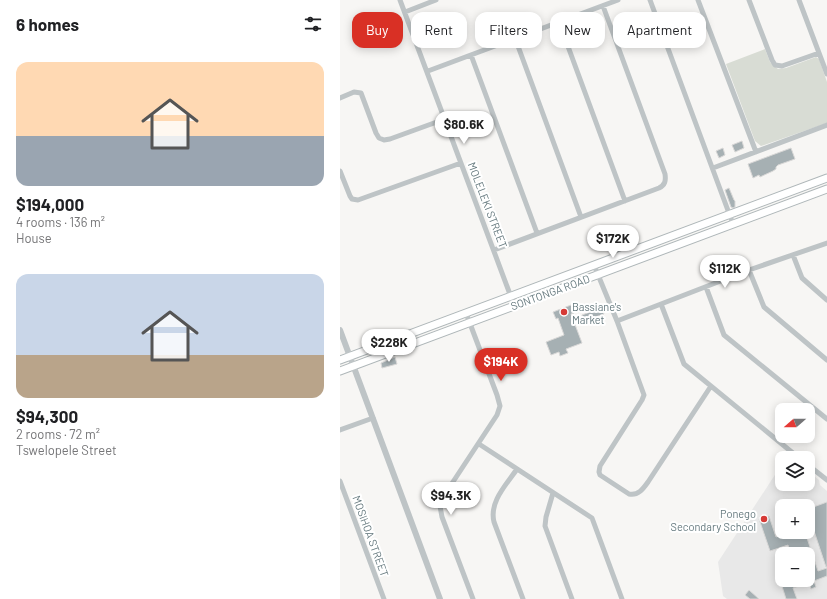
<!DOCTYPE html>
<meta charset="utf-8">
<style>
:root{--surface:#fff;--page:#f6f6f6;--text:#202124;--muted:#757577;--accent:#d93025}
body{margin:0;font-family:Barlow,sans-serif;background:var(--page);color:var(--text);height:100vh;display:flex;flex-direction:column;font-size:15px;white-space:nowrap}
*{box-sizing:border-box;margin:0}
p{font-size:13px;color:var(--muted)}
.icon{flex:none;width:22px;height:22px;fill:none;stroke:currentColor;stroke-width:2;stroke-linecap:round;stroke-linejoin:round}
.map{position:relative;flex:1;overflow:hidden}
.panel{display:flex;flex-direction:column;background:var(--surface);width:340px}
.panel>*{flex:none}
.top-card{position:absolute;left:12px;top:12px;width:380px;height:36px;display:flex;gap:8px}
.needle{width:26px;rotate:250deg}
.fabs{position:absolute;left:435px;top:403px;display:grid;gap:8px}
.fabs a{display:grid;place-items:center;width:40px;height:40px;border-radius:8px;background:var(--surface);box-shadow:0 2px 10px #0003;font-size:20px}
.price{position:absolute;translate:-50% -34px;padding:0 9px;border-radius:14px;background:#fff;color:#222;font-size:13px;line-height:26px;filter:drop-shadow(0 1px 2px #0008)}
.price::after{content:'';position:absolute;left:50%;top:24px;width:12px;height:9px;margin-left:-6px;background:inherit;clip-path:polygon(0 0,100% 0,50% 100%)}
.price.selected{background:var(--accent);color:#fff}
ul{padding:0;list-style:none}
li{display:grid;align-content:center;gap:8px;height:212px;padding:0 16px}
li span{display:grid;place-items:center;height:124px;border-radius:12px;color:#555}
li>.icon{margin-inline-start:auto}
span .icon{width:72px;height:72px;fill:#fffc;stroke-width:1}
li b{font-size:17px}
h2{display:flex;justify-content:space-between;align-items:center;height:48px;padding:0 16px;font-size:17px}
.tag{padding:0 14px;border-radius:12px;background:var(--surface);box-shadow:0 2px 10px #0003;font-size:14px;line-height:36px}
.tag.selected{background:var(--accent);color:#fff}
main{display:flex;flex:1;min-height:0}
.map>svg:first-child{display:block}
.built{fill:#e8e8e8;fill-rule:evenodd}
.park{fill:#d8dcd4}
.building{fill:#a6b0b3;stroke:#d9d8d7}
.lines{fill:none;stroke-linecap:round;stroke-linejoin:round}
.secondary-casing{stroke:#afb7b9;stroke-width:9}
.minor{stroke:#bec4c6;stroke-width:5}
.tertiary{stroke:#bec4c6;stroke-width:6}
.secondary{stroke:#fff;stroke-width:7}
.poi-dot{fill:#d63a36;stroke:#fff;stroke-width:1.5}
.labels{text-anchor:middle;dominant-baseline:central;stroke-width:4;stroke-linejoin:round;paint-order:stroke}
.street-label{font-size:11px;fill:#64787d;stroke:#fff}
.poi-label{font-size:11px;fill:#64787d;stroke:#fff;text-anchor:start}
</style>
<main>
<section class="panel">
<h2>6 homes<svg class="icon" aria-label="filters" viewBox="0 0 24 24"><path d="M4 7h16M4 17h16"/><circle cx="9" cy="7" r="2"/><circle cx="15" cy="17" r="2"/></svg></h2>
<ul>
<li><span style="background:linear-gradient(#ffd9b3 60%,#9aa5b1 0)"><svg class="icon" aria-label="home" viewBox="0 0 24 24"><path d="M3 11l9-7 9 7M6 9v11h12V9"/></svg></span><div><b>$194,000</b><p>4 rooms · 136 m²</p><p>House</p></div></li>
<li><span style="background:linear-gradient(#c9d6e8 65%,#b9a48a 0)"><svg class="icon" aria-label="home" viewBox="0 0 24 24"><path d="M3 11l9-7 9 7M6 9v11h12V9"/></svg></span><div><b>$94,300</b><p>2 rooms · 72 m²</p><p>Tswelopele Street</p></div></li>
</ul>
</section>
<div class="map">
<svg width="487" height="599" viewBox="0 0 487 599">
<rect width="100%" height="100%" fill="#f7f6f4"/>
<path class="built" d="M 442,464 L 442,484 L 468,484 L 468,471 L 479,480 L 480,485 L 487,491 L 487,599 L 387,599 L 383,596 L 378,562 ZM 442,506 L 468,506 L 468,532 L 442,532 ZM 442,554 L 468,554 L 468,580 L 442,580 Z"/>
<path class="park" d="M 425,49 L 430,62 L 438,69 L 446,68 L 476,57 L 479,59 L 487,82 L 487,123 L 421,146 L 415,141 L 386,64 Z"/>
<path class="building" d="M 402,141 L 404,148 L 395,152 L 392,145 Z
M 383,148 L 385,155 L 379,158 L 376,151 Z
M 451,148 L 455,159 L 438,165 L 436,167 L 436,169 L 433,171 L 420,177 L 419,175 L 413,178 L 408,164 Z
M 389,188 L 394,200 L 395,201 L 395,207 L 393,208 L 391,207 L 385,190 Z
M 231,305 L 234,313 L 231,314 L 242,343 L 226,349 L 228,353 L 220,356 L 219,352 L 211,355 L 206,342 L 224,335 L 218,318 L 216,319 L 213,312 Z
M 261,308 L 264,314 L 244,321 L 242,315 Z
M 55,357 L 57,364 L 42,368 L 41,363 Z
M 487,502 L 487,567 L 486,567 L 468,513 L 468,509 Z
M 429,516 L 436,537 L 444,534 L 443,532 L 465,532 L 478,571 L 487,568 L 487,576 L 474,581 L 476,587 L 471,589 L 469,583 L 453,588 L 457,599 L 446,599 L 440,580 L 468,580 L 468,554 L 451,554 L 448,545 L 430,551 L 419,519 Z
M 409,590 L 419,599 L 410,599 L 405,595 Z"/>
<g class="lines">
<g class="secondary-casing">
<path id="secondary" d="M 0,360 L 487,178
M 0,371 L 487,189"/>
</g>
<path class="minor" d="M 60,0 L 174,305
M 310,0 L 393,224
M 358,0 L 416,152
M 409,0 L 432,60 L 435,65 L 442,66 L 479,53
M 459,0 L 487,74
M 65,12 L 96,0
M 219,22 L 285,201
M 175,38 L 241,217
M 131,55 L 197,233
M 88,71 L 278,0
M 0,98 L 14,92 L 21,93 L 36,133 L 39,138 L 44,140 L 50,139 L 105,119
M 373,168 L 487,125
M 0,171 L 10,196 L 12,199 L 18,200 L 121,163
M 154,250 L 319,188 C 325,185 326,181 325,174 L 263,6
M 453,255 L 462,278 L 487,300
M 254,265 L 277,321 L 304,395 L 302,400 L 260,466 L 259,472 L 260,475 L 289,494 C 298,496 303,489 308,482 L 371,386
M 409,270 L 424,307 L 487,360
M 366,287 L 384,335 L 487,419
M 321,304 L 344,364 L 459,458
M 126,313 L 157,395 L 160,406 L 157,415 L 105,494 L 100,506 L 102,517 L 133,599
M 277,321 L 409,270 L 487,243
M 0,430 L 33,418
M 139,444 L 252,518 L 282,599
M 468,465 L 487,480
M 177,469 C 166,485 149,502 154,522 L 183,599
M 0,481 L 44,599
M 213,493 L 206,517 L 205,526 L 232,599"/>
<path class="tertiary" d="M 0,330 L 100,599"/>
<use href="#secondary" class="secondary"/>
</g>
<g class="poi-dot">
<circle cx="224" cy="312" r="4"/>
<circle cx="424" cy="519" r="4"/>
</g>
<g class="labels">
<g class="street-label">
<text transform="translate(148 205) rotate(69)">MOLELEKI STREET</text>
<text transform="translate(210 292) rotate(-20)">SONTONGA ROAD</text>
<text transform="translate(31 536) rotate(70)">MOSIHOA STREET</text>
</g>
<g class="poi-label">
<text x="232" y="306">Bassiane's<tspan x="232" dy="13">Market</tspan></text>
<text x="416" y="513" text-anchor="end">Ponego<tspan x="416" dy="13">Secondary School</tspan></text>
</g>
</g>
</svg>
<div class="fabs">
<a><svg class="needle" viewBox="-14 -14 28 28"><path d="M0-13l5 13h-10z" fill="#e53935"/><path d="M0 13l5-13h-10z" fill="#757577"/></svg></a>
<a><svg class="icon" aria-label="layers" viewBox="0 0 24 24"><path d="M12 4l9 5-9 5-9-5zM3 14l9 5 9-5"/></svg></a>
<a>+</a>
<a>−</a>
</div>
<b class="price" style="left:124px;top:145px">$80.6K</b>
<b class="price" style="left:273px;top:259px">$172K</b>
<b class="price" style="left:385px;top:289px">$112K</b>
<b class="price" style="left:49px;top:363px">$228K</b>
<b class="price selected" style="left:161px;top:382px">$194K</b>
<b class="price" style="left:111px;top:516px">$94.3K</b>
<div class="top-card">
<a class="tag selected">Buy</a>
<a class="tag">Rent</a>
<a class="tag">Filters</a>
<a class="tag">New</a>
<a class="tag">Apartment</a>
</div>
</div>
</main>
